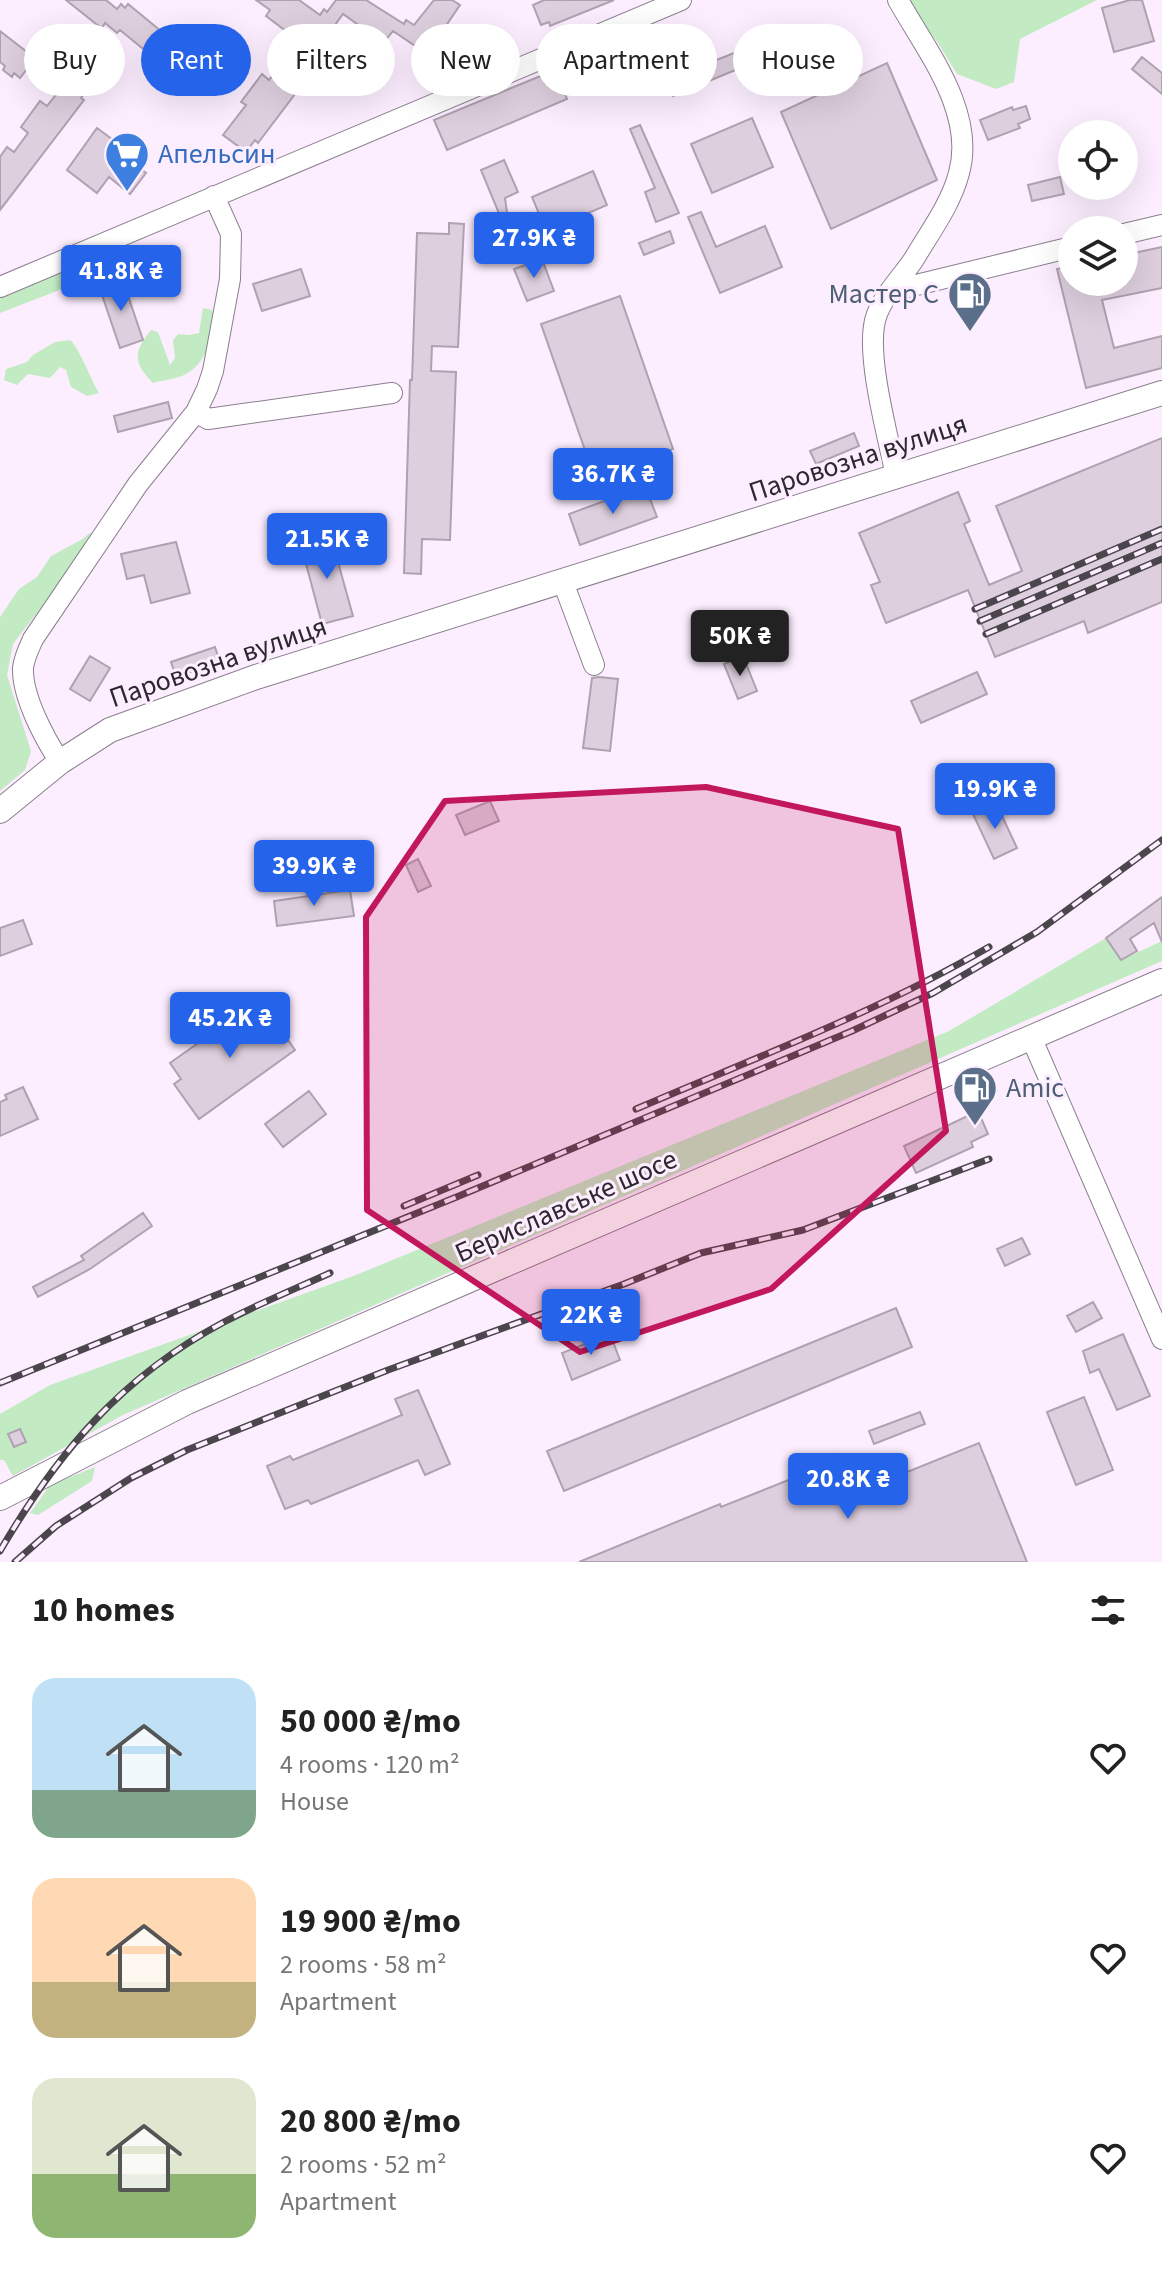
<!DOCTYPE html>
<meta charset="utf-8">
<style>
:root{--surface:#fff;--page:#f2f2f2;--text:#222;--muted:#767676;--accent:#2563eb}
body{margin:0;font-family:"Source Sans 3",sans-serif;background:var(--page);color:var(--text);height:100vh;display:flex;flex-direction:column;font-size:30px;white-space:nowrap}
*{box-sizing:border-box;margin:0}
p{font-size:26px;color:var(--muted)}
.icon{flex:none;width:44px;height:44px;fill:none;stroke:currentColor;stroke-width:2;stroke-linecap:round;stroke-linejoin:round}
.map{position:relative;height:1562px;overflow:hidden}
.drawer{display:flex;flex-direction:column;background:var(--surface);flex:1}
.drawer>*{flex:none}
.guide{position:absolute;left:24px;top:24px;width:1114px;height:72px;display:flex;gap:16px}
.buttons{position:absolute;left:1058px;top:120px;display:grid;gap:16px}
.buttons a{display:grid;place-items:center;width:80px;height:80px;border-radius:50%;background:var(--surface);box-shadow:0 8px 32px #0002;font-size:40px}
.price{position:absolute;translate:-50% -68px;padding:0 18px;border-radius:8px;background:var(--accent);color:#fff;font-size:26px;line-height:52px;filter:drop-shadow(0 2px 4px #0008)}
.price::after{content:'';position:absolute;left:50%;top:48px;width:24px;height:18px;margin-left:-12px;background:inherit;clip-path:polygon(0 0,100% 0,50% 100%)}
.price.on{background:#222;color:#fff}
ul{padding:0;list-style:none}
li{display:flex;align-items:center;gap:24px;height:200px;padding:0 32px}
li span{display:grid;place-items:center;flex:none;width:224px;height:160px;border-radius:24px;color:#555}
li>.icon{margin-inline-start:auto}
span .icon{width:96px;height:96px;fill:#fffc;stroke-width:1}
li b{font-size:34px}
h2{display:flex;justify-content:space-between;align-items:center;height:96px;padding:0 32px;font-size:34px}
.chip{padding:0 28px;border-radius:36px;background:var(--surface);box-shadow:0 8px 32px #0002;font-size:28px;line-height:72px}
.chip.on{background:var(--accent);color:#fff}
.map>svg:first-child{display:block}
.green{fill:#c2ebc3}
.building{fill:#decfdf;stroke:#afa1b0;stroke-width:2}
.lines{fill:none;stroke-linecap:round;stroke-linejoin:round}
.minor-casing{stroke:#8b7f8e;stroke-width:22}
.major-casing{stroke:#8b7f8e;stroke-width:26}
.minor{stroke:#fff;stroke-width:20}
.major{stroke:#fff;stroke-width:24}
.rail-casing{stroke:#4b454c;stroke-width:7}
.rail{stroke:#fceeff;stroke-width:4;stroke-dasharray:12;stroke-linecap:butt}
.marked{fill:#c2185b;fill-opacity:0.2;stroke:#c2185b;stroke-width:6;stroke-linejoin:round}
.labels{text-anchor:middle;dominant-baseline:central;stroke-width:6;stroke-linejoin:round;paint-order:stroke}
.shop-label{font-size:28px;fill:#366cbe;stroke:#fceeff;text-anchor:start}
.service-label{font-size:28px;fill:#4e5e75;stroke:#fceeff;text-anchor:end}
.street-label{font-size:28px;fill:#2d282e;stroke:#fceeff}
</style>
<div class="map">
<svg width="1162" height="1562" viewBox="0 0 1162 1562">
<rect width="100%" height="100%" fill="#fceeff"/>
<path class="green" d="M 905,0 L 1097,0 L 1020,39 L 1014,82 L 996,89 L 957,74 L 938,43 Z
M 78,265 L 85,272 L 75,284 L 0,313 L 0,297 Z
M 203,308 L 212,310 C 216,332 207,363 186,374 C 177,379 163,380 153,383 C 133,363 133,352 151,330 L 158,332 L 170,365 L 175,358 L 173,340 L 178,334 L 189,335 L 199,333 Z
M 70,340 C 79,347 91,380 99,393 L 87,396 L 71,387 L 66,370 L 60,367 L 50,378 L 28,374 L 17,385 L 4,380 L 6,369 L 27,362 L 33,355 L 55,342 Z
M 90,533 L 94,533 L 92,541 L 13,644 L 7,675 L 31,751 L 25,770 L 0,791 L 0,617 L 19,589 L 37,577 L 51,556 L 81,540 Z
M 1106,938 L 1121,960 L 1162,941 L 1162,961 L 123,1415 L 13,1476 L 4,1460 L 0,1460 L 0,1414 L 50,1385 L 356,1275 L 949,1031 Z
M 95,1467 L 92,1481 L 38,1515 L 30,1513 L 50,1485 Z"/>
<path class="building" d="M 66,0 L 106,0 L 117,9 L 121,4 L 125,8 L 128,4 L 167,36 L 172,31 L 176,35 L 179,32 L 219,67 L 205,84 L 171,58 L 168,61 L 156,52 L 153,55 L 148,53 L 120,30 L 117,33 L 105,23 L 102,28 L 96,24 Z
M 256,0 L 299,0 L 320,15 L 324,9 L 327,12 L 336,0 L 366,0 L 404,24 L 406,20 L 414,25 L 434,0 L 452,0 L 460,5 L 437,39 L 443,43 L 433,58 L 393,31 L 385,41 L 379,37 L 378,39 L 343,14 L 312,57 L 315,59 L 310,66 L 314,69 L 258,143 L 255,140 L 246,152 L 223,135 L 246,105 L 241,102 L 262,74 L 269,80 L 284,60 L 281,57 L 295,38 L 266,16 L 270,10 Z
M 544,0 L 614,0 L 550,26 L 549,22 L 541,25 L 533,5 Z
M 1130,0 L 1142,0 L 1154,41 L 1114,52 L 1102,8 Z
M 0,31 L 27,52 L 25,55 L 33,61 L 20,78 L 14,73 L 12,77 L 3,70 L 5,66 L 0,62 Z
M 744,49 L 750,64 L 673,96 L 666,80 Z
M 1142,57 L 1162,73 L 1162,94 L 1132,69 Z
M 887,63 L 937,180 L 831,229 L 781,112 Z
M 555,70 L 567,99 L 447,150 L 434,120 Z
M 66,72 L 88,88 L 81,98 L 84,100 L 0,210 L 0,157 L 7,147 L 14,152 L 28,133 L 21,127 L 40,101 L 47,106 L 62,87 L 57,84 Z
M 1026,106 L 1030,119 L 1018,124 L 1020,128 L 988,140 L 980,120 L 1012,107 L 1013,110 Z
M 752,118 L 773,167 L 712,193 L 691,144 Z
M 640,125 L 679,213 L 656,222 L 645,192 L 655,188 L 630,129 Z
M 97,128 L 124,148 L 120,154 L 146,173 L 130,194 L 109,177 L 97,193 L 67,170 Z
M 504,160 L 518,192 L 505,198 L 509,227 L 505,228 L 481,170 Z
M 593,171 L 607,205 L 572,220 L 576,230 L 550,240 L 532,197 Z
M 1060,177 L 1064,194 L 1032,201 L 1028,185 Z
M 701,212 L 716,247 L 765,226 L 782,267 L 720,293 L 688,217 Z
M 449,223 L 464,224 L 458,347 L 432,346 L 431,371 L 456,372 L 450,540 L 422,539 L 421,574 L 404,573 L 410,380 L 412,380 L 417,233 L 449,234 Z
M 670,231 L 674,243 L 644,255 L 639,243 Z
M 1162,247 L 1162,288 L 1102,300 L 1114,348 L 1162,336 L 1162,368 L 1086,388 L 1057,269 L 1072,266 L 1072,282 L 1124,282 L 1124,255 Z
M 542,259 L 554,291 L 527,301 L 514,269 Z
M 301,269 L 310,296 L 262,311 L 253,284 Z
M 122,278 L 143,340 L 120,348 L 99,286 Z
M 620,296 L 673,449 L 594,476 L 541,324 Z
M 168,402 L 172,418 L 118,432 L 114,416 Z
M 854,433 L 859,446 L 816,464 L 810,451 Z
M 1162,438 L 1162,602 L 1088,633 L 1084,621 L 995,657 L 968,590 L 886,623 L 871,585 L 880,582 L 859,533 L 958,492 L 970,521 L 964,524 L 989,585 L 1022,571 L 996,506 Z
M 645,486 L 657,517 L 580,545 L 569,514 Z
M 331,537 L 353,616 L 322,624 L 301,545 Z
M 176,542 L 190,593 L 151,603 L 144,575 L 127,579 L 121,554 Z
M 215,647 L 220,662 L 176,677 L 171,662 Z
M 90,656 L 110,668 L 90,701 L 70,689 Z
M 743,656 L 757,691 L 738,699 L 724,664 Z
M 977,672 L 987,694 L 921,723 L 911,701 Z
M 599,677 L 618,679 L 610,751 L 583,748 L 592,678 Z
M 490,801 L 499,821 L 465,835 L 456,815 Z
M 996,803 L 1017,848 L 994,859 L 973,814 Z
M 418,859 L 431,886 L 418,892 L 406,865 Z
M 350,890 L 354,916 L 277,926 L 274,901 Z
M 1162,897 L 1162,942 L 1154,923 L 1130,939 L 1137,951 L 1121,960 L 1106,938 Z
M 23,920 L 32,944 L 0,956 L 0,928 Z
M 255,1003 L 267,1019 L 271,1016 L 295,1050 L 199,1119 L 174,1084 L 181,1079 L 170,1063 Z
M 23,1087 L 38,1119 L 0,1136 L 0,1102 L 7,1099 L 5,1095 Z
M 309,1091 L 326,1114 L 283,1147 L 265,1124 Z
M 978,1111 L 988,1134 L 971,1142 L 973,1147 L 916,1173 L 904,1146 Z
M 143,1213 L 152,1226 L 90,1269 L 38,1297 L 33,1287 L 84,1260 L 81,1256 Z
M 1022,1238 L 1030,1254 L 1005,1266 L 997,1249 Z
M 1093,1302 L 1102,1318 L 1076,1332 L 1067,1316 Z
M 896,1308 L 912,1347 L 564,1491 L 547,1451 Z
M 610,1334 L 620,1360 L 572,1380 L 562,1353 Z
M 1123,1334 L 1150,1396 L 1117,1410 L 1099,1369 L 1090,1373 L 1083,1351 Z
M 418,1390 L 450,1464 L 425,1475 L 418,1460 L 311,1504 L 308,1500 L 285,1509 L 267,1466 L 290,1456 L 293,1460 L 402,1415 L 395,1399 Z
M 1084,1397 L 1113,1470 L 1076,1485 L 1047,1412 Z
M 920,1412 L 925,1424 L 874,1444 L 869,1431 Z
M 20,1429 L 26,1442 L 14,1447 L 8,1434 Z
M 979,1443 L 1027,1562 L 579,1562 L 720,1504 L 721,1507 L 826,1465 L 824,1460 L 839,1454 L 855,1493 Z"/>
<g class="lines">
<g class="minor-casing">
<path id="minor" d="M 1124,234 L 1162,225
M 900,281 L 908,287 L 1072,247
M 0,287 L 681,0
M 196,412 L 208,419 L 392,393
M 896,476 C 888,436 868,364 874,326 C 877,301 901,279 914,259 C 930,232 951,204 959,173 C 976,112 926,50 898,0
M 563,582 L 594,665
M 60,762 C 45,739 22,697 23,668 C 24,658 29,648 33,639 L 138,484 L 196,412 L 207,389 L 213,371 L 230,279 L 231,234 L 214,196
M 1031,1037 L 1162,1339"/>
</g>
<g class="major-casing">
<path id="major" d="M 0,811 L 60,762 L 110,730 L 256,677 L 1162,393
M 0,1498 L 187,1402 L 1162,981"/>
</g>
<use href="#minor" class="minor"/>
<use href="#major" class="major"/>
<g class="rail-casing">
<path id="rail" d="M 975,609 L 1162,529
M 980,621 L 1162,543
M 986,634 L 1162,559
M 636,1109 C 755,1058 877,1012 989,947
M 404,1206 L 478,1175
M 0,1383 L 459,1196 L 852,1031 L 933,993 L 1037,932 L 1162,840
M 0,1551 C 58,1452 121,1377 224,1322 C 258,1304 295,1289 330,1273
M 15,1562 L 56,1526 L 131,1478 L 187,1450 L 388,1370 L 624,1284 L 701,1253 L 803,1230 L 989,1159"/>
</g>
<use href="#rail" class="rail"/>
</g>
<path class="marked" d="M 706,787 L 898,829 L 946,1131 L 771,1289 L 580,1352 L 367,1210 L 366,917 L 445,801 Z"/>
<defs>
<g id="supermarket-pin" transform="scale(2.3)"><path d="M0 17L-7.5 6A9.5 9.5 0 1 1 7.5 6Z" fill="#3f7fe0" stroke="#fceeff"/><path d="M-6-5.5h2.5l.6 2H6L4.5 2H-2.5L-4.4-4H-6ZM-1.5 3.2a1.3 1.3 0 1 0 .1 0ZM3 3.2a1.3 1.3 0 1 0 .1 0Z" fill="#fff"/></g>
<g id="fuel-pin" transform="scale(2.3)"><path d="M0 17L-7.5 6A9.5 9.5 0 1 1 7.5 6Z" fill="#5c6f8a" stroke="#fceeff"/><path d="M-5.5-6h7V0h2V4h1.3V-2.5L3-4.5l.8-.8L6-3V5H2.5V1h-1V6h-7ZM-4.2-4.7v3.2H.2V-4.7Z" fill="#fff"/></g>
</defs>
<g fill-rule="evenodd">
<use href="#supermarket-pin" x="127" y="154"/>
<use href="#fuel-pin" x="970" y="294"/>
<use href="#fuel-pin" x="975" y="1088"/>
</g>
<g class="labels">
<g class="shop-label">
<text x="158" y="154">Апельсин</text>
</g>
<g class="service-label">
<text x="939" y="294">Мастер С</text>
<text x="1006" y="1088" text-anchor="start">Amic</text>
</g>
<g class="street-label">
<text transform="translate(858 458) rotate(-18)">Паровозна вулиця</text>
<text transform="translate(218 662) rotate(-19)">Паровозна вулиця</text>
<text transform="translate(566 1206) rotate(-24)">Бериславське шосе</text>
</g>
</g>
</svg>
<div class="buttons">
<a><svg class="icon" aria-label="locate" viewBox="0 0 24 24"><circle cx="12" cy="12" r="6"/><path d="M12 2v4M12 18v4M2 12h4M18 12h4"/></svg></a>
<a><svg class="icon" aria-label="layers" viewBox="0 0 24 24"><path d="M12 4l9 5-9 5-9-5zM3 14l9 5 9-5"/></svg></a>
</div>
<b class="price" style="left:534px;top:280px">27.9K ₴</b>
<b class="price" style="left:121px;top:313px">41.8K ₴</b>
<b class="price" style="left:613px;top:516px">36.7K ₴</b>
<b class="price" style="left:327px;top:581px">21.5K ₴</b>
<b class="price on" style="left:740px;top:678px">50K ₴</b>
<b class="price" style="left:995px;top:831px">19.9K ₴</b>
<b class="price" style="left:314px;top:908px">39.9K ₴</b>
<b class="price" style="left:230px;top:1060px">45.2K ₴</b>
<b class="price" style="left:591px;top:1357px">22K ₴</b>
<b class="price" style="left:848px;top:1521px">20.8K ₴</b>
<div class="guide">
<a class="chip">Buy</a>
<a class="chip on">Rent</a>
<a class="chip">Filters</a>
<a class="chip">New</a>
<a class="chip">Apartment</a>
<a class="chip">House</a>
</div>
</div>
<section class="drawer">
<h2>10 homes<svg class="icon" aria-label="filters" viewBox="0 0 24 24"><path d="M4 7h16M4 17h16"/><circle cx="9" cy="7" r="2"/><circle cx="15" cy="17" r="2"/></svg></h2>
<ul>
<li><span style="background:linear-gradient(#bfe0f5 70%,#7fa58c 0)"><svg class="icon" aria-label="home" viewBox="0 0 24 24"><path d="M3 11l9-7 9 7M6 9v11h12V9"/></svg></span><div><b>50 000 ₴/mo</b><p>4 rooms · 120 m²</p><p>House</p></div><svg class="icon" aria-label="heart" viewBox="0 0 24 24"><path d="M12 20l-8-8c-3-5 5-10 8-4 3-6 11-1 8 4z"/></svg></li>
<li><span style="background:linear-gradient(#ffd9b3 65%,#c2b280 0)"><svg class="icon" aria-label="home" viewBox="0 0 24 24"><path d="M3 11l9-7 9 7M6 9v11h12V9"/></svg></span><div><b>19 900 ₴/mo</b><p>2 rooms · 58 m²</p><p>Apartment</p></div><svg class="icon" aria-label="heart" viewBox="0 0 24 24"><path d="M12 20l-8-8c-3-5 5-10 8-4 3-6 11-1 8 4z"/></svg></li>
<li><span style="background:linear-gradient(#dfe7d0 60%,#8fb573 0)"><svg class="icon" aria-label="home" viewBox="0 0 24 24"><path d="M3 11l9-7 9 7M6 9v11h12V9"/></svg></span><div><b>20 800 ₴/mo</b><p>2 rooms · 52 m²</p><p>Apartment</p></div><svg class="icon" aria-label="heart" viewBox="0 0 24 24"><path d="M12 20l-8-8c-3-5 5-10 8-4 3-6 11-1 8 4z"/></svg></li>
</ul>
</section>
